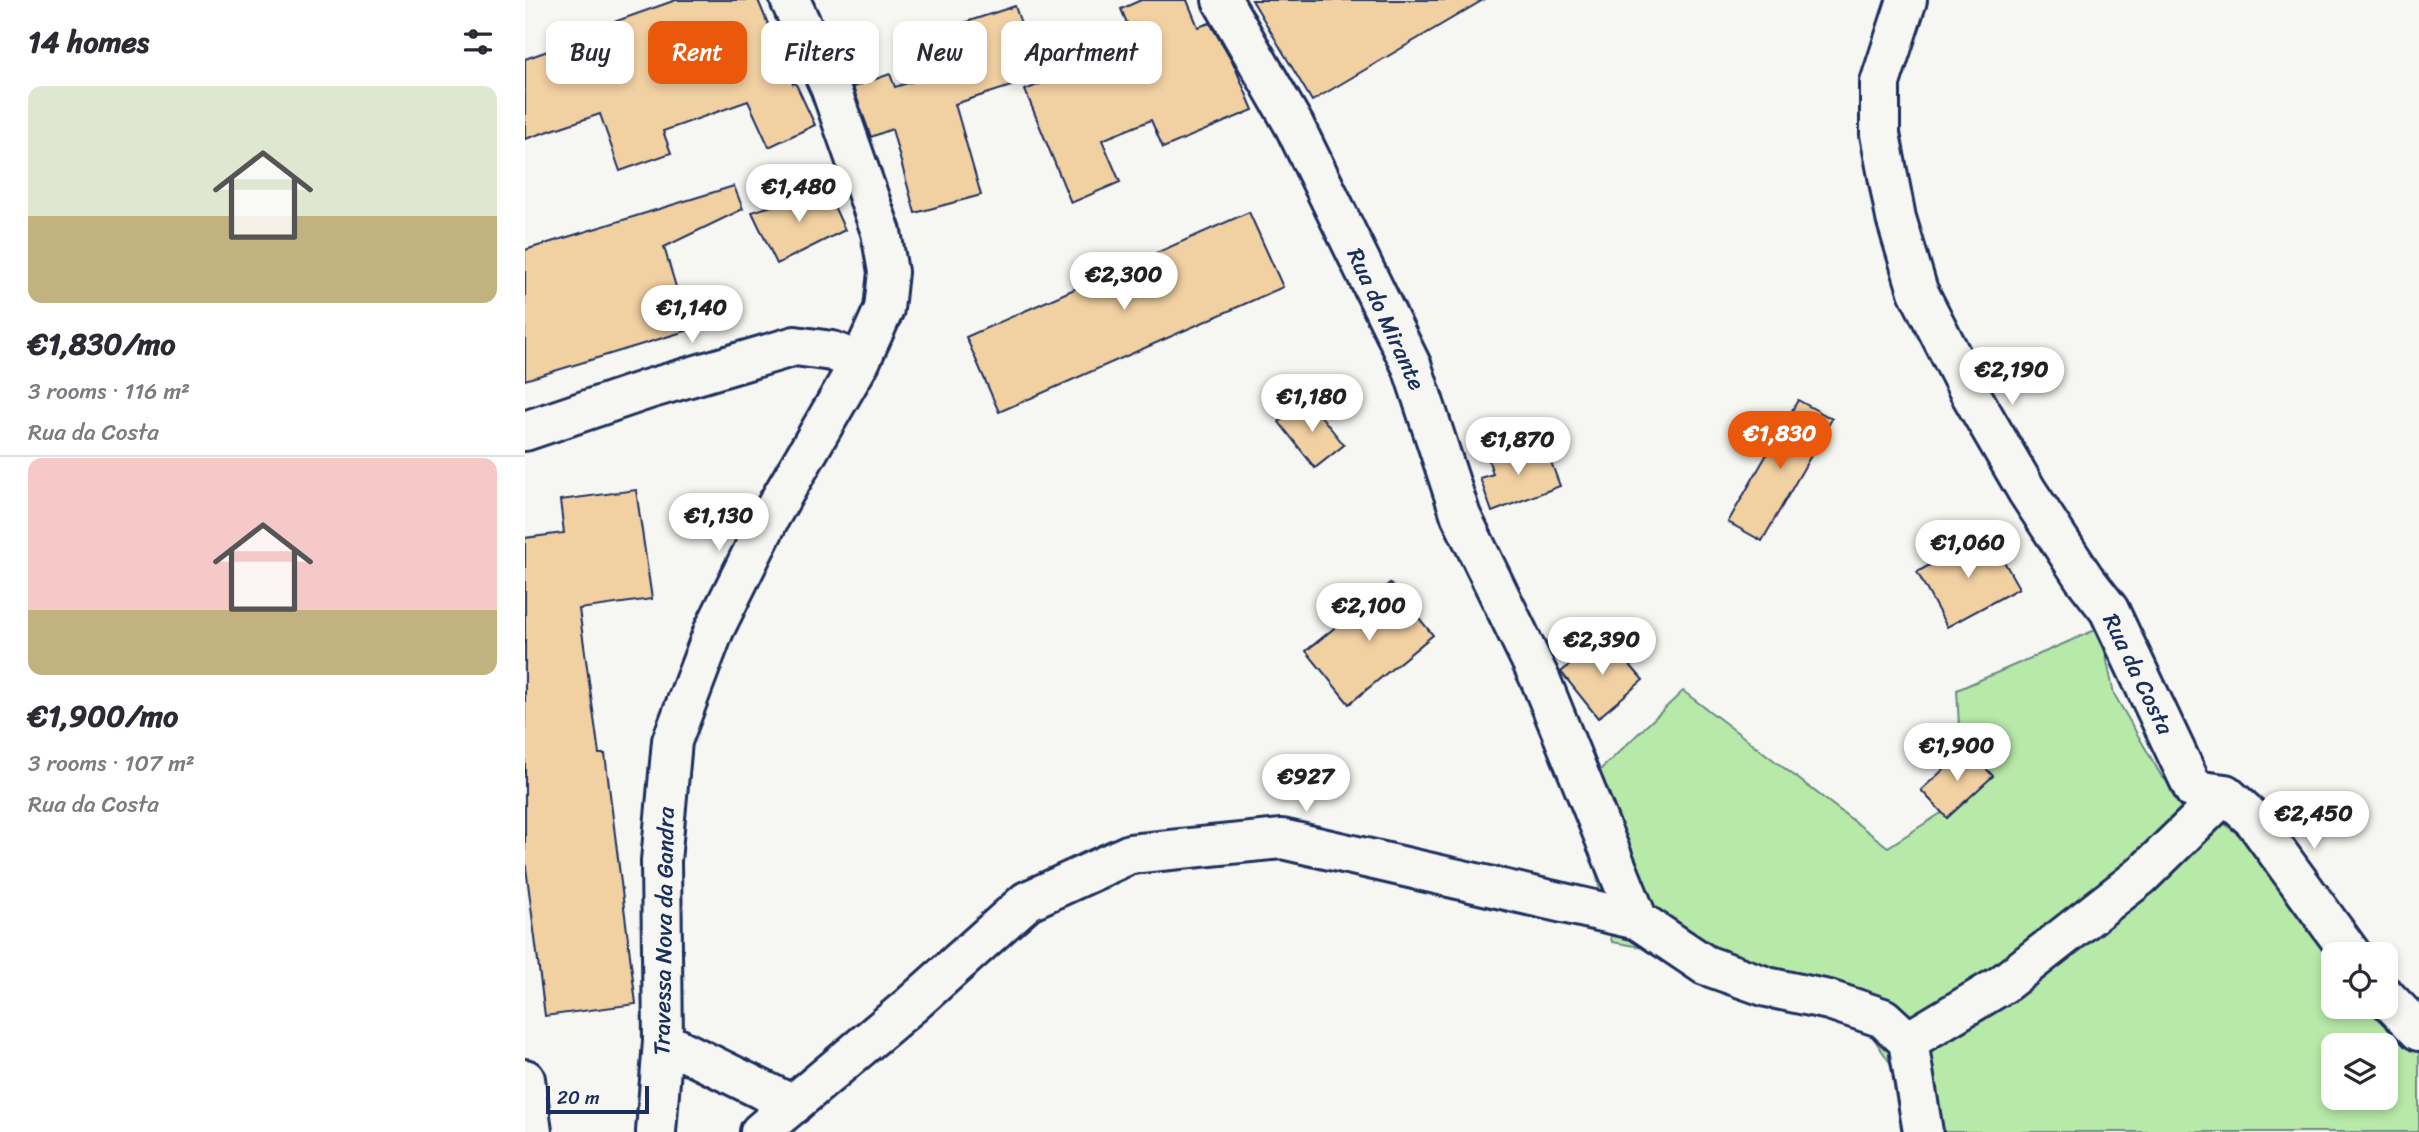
<!DOCTYPE html>
<meta charset="utf-8">
<style>
:root{--surface:#fff;--page:#f2f2f3;--text:#2b2b33;--muted:#7c7c81;--line:#e1e1e2;--accent:#ea580c}
body{margin:0;font-family:Sriracha,sans-serif;background:var(--page);color:var(--text);height:100vh;display:flex;flex-direction:column;font-size:26px;white-space:nowrap}
*{box-sizing:border-box;margin:0}
p{font-size:23px;color:var(--muted)}
.icon{flex:none;width:38px;height:38px;fill:none;stroke:currentColor;stroke-width:2;stroke-linecap:round;stroke-linejoin:round}
.map{position:relative;flex:1;overflow:hidden}
.sheet{display:flex;flex-direction:column;background:var(--surface);width:525px}
.sheet>*{flex:none}
.banner{position:absolute;left:21px;top:21px;width:665px;height:63px;display:flex;gap:14px}
.fabs{position:absolute;left:1796px;top:942px;display:grid;gap:14px}
.fabs a{display:grid;place-items:center;width:77px;height:77px;border-radius:14px;background:var(--surface);box-shadow:0 4px 10px #0003;font-size:35px}
.scale{position:absolute;left:21px;bottom:18px;width:103px;box-sizing:border-box;padding-left:7px;border:4px solid #1b2f5e;border-top:0;font-size:19px;line-height:24px;white-space:nowrap;color:#1b2f5e;-webkit-text-stroke:5px #f6f6f2;paint-order:stroke}
.price{position:absolute;translate:-50% -60px;padding:0 16px;border-radius:24px;background:#fff;color:#222;font-size:23px;line-height:46px;filter:drop-shadow(0 2px 4px #0008)}
.price::after{content:'';position:absolute;left:50%;top:42px;width:21px;height:16px;margin-left:-10px;background:inherit;clip-path:polygon(0 0,100% 0,50% 100%)}
.price.active{background:var(--accent);color:#fff}
ul{padding:0;list-style:none}
li{display:grid;align-content:center;gap:14px;height:371px;padding:0 28px}
li+li{border-top:2px solid var(--line)}
li span{display:grid;place-items:center;height:217px;border-radius:14px;color:#555}
li>.icon{margin-inline-start:auto}
span .icon{width:126px;height:126px;fill:#fffc;stroke-width:1}
li b{font-size:30px}
h2{display:flex;justify-content:space-between;align-items:center;height:84px;padding:0 28px;font-size:30px}
.tag{padding:0 24px;border-radius:14px;background:var(--surface);box-shadow:0 4px 10px #0003;font-size:24px;line-height:63px}
.tag.active{background:var(--accent);color:#fff}
main{display:flex;flex:1;min-height:0}
.map>svg:first-child{display:block}
.green{fill:#b7e9a9;stroke:#698c84;stroke-width:2;fill-rule:evenodd}
.building{fill:#f1d0a2;stroke:#1b2f5e;stroke-width:2}
.lines{fill:none;stroke-linecap:round;stroke-linejoin:round}
.minor-casing{stroke:#1b2f5e;stroke-width:44}
.minor{stroke:#f6f6f2;stroke-width:38}
.labels{text-anchor:middle;dominant-baseline:central;stroke-width:7;stroke-linejoin:round;paint-order:stroke}
.street-label{font-size:23px;fill:#1b2f5e;stroke:#f6f6f2}
</style>
<main>
<section class="sheet">
<h2>14 homes<svg class="icon" aria-label="filters" viewBox="0 0 24 24"><path d="M4 7h16M4 17h16"/><circle cx="9" cy="7" r="2"/><circle cx="15" cy="17" r="2"/></svg></h2>
<ul>
<li><span style="background:linear-gradient(#dfe7d0 60%,#c2b280 0)"><svg class="icon" aria-label="home" viewBox="0 0 24 24"><path d="M3 11l9-7 9 7M6 9v11h12V9"/></svg></span><div><b>€1,830/mo</b><p>3 rooms · 116 m²</p><p>Rua da Costa</p></div></li>
<li><span style="background:linear-gradient(#f6c9c9 70%,#c2b280 0)"><svg class="icon" aria-label="home" viewBox="0 0 24 24"><path d="M3 11l9-7 9 7M6 9v11h12V9"/></svg></span><div><b>€1,900/mo</b><p>3 rooms · 107 m²</p><p>Rua da Costa</p></div></li>
</ul>
</section>
<div class="map">
<svg width="1894" height="1132" viewBox="0 0 1894 1132">
<rect width="100%" height="100%" fill="#f6f6f2"/>
<filter id="ink" filterUnits="userSpaceOnUse"><feTurbulence type="fractalNoise" baseFrequency=".0143" numOctaves="2"/><feDisplacementMap in="SourceGraphic" scale="14" xChannelSelector="R" yChannelSelector="G"/><feConvolveMatrix kernelMatrix="1 2 1 2 8 2 1 2 1" color-interpolation-filters="sRGB"/></filter>
<g filter="url(#ink)">
<path class="green" d="M 1575,628 L 1589,694 L 1637,777 L 1718,838 L 1832,954 L 1808,954 L 1808,1006 L 1860,1006 L 1894,1021 L 1894,1132 L 1397,1132 L 1382,1088 L 1337,1021 L 1171,957 L 1087,942 L 1052,792 L 1158,691 L 1363,847 L 1438,799 L 1432,690 ZM 1808,1045 L 1860,1045 L 1860,1097 L 1808,1097 Z"/>
<path class="building" d="M 151,0 L 233,0 L 268,84 L 270,82 L 290,125 L 244,147 L 223,101 L 138,131 L 146,153 L 95,171 L 75,114 L 0,139 L 0,59 L 54,40 L 52,35 Z
M 616,0 L 662,0 L 673,27 L 685,23 L 710,67 L 728,110 L 638,148 L 626,120 L 577,140 L 595,182 L 546,203 L 500,90 L 611,44 L 596,9 Z
M 727,0 L 958,0 L 787,101 Z
M 490,6 L 514,77 L 430,104 L 456,195 L 390,213 L 367,129 L 346,137 L 328,87 L 365,74 L 370,87 L 433,67 L 420,29 Z
M 209,186 L 218,209 L 139,247 L 164,330 L 0,380 L 0,250 Z
M 301,189 L 320,230 L 252,264 L 227,212 Z
M 724,212 L 758,287 L 474,412 L 441,337 Z
M 783,400 L 819,445 L 790,468 L 754,422 Z
M 1273,400 L 1307,419 L 1237,541 L 1203,522 Z
M 1020,446 L 1035,486 L 967,512 L 955,478 L 968,474 L 963,458 L 988,448 L 991,456 Z
M 111,490 L 127,599 L 54,609 L 74,754 L 80,754 L 111,1004 L 20,1016 L 0,860 L 0,538 L 39,533 L 35,500 Z
M 1463,533 L 1494,588 L 1422,627 L 1392,572 Z
M 865,583 L 908,635 L 824,704 L 781,651 Z
M 1080,636 L 1118,680 L 1073,718 L 1036,672 Z
M 1442,748 L 1468,776 L 1422,818 L 1396,790 Z"/>
<g class="lines">
<g class="minor-casing">
<path id="minor" d="M 697,0 L 769,125 L 887,367 L 936,516 L 1016,681 L 1113,920
M 1382,0 L 1355,83 L 1355,134 L 1371,218 L 1393,291 L 1445,393 L 1502,491 L 1559,578 L 1584,610 L 1669,790 L 1700,794 L 1729,820 L 1826,954
M 0,431 L 124,389 L 270,346 L 307,351 L 335,362
M 1860,996 L 1894,1031
M 138,1041 L 268,1105
M 1383,1041 L 1478,984 L 1616,876 L 1700,794
M 0,1079 L 7,1132
M 131,1132 L 138,1041 L 136,861 L 147,741 L 189,630 L 245,517 L 335,362 L 359,309 L 363,272 L 356,232 L 305,87 L 265,0
M 235,1132 L 386,1005 L 502,901 L 605,854 L 757,839 L 1113,920 L 1180,965 L 1242,987 L 1304,1000 L 1358,1018 L 1383,1041 L 1398,1132"/>
</g>
<use href="#minor" class="minor"/>
</g>
</g>
<g class="labels">
<g class="street-label">
<text transform="translate(861 319) rotate(65)">Rua do Mirante</text>
<text transform="translate(1613 674) rotate(64)">Rua da Costa</text>
<text transform="translate(139 931) rotate(-89)">Travessa Nova da Gandra</text>
</g>
</g>
</svg>
<div class="fabs">
<a><svg class="icon" aria-label="locate" viewBox="0 0 24 24"><circle cx="12" cy="12" r="6"/><path d="M12 2v4M12 18v4M2 12h4M18 12h4"/></svg></a>
<a><svg class="icon" aria-label="layers" viewBox="0 0 24 24"><path d="M12 4l9 5-9 5-9-5zM3 14l9 5 9-5"/></svg></a>
</div>
<div class="scale">20 m</div>
<b class="price" style="left:274px;top:224px">€1,480</b>
<b class="price" style="left:599px;top:312px">€2,300</b>
<b class="price" style="left:167px;top:345px">€1,140</b>
<b class="price" style="left:1487px;top:407px">€2,190</b>
<b class="price" style="left:787px;top:434px">€1,180</b>
<b class="price active" style="left:1255px;top:471px">€1,830</b>
<b class="price" style="left:993px;top:477px">€1,870</b>
<b class="price" style="left:194px;top:553px">€1,130</b>
<b class="price" style="left:1443px;top:580px">€1,060</b>
<b class="price" style="left:844px;top:643px">€2,100</b>
<b class="price" style="left:1077px;top:677px">€2,390</b>
<b class="price" style="left:1432px;top:783px">€1,900</b>
<b class="price" style="left:781px;top:814px">€927</b>
<b class="price" style="left:1789px;top:851px">€2,450</b>
<div class="banner">
<a class="tag">Buy</a>
<a class="tag active">Rent</a>
<a class="tag">Filters</a>
<a class="tag">New</a>
<a class="tag">Apartment</a>
</div>
</div>
</main>
